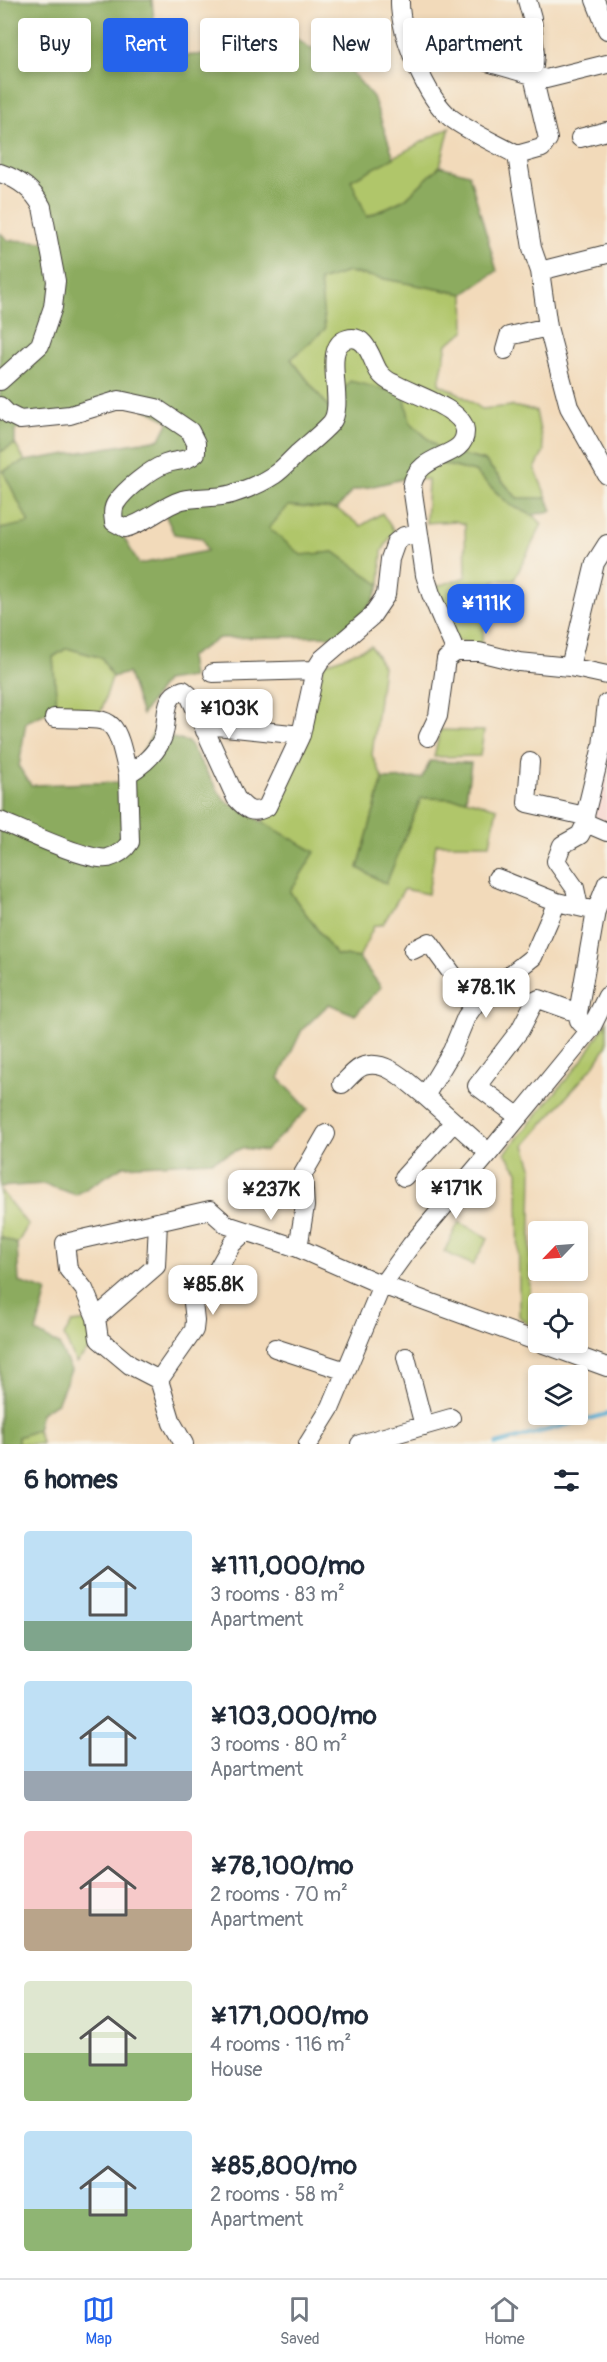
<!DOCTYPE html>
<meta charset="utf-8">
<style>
:root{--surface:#fff;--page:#f6f6f7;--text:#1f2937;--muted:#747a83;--line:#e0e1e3;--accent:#2563eb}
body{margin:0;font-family:Pangolin,sans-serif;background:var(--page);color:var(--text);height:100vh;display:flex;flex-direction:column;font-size:22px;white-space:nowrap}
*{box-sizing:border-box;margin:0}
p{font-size:20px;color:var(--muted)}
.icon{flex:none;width:33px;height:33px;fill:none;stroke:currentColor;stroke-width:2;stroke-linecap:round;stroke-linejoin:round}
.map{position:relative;height:1444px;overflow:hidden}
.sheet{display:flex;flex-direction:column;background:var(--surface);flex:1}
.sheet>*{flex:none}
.banner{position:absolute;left:18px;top:18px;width:572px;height:54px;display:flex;gap:12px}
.needle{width:39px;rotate:245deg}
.buttons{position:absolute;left:528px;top:1221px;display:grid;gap:12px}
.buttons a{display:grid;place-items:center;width:60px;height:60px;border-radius:6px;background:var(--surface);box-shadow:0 3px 9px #0003;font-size:30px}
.price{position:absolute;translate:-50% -51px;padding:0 14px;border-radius:12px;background:#fff;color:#222;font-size:20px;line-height:39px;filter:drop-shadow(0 2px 3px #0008)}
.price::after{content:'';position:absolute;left:50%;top:36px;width:18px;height:14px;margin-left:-9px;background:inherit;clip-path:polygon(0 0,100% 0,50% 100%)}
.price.on{background:var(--accent);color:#fff}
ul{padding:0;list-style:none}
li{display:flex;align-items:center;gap:18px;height:150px;padding:0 24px}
li span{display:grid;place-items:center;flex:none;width:168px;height:120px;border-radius:6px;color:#555}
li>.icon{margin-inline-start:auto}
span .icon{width:72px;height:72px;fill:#fffc;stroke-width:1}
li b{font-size:26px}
h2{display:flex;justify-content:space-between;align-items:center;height:72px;padding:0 24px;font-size:26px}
.pill{padding:0 21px;border-radius:6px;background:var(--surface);box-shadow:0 3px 9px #0003;font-size:21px;line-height:54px}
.pill.on{background:var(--accent);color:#fff}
.tabs{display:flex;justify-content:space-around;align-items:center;height:84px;border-top:2px solid var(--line);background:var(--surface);font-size:16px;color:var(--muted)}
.tabs a{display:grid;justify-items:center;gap:3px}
.tabs .on{color:var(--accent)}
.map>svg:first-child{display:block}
.built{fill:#f7d0ca}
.green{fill:#b0c66a;stroke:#667143;stroke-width:1.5}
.forest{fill:#8cab5e;stroke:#54643d;stroke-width:1.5;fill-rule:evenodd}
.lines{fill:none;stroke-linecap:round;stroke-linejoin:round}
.stream{stroke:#56acd2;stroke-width:4}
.minor-casing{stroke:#3c3834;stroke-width:20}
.minor{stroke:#fff;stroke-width:18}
</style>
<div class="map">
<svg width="607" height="1444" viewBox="0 0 607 1444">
<rect width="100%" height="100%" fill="#f7f3e8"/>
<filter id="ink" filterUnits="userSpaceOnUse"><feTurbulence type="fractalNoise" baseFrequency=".0167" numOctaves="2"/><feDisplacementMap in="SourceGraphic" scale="12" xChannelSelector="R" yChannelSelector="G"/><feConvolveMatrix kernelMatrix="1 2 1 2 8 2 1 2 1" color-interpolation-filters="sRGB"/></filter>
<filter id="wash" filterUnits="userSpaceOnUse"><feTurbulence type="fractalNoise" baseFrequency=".008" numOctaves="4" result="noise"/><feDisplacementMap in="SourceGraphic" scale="24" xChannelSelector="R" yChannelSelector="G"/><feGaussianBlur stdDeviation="1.35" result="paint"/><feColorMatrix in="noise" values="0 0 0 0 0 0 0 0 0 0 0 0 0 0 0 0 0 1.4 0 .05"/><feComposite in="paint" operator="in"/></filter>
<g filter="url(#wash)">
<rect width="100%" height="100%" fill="#f2daba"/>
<path class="built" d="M 607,718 L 607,827 L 588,820 Z"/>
<path class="green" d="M 450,127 L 440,166 L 405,199 L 367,217 L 351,180 Z
M 348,272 L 464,294 L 465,331 L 447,344 L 439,384 L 458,393 L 482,409 L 512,406 L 536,411 L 544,451 L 535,469 L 547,498 L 518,499 L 485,461 L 439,449 L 410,422 L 330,409 L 291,359 L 324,329 L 320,281 Z
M 15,444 L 25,461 L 3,471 L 30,524 L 0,529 L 0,452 Z
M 422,459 L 475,472 L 510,505 L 533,515 L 542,524 L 514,580 L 494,580 L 481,645 L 454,640 L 435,587 L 466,577 L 465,524 L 454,521 L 426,523 L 428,480 L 407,478 Z
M 288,506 L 337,509 L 361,526 L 382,513 L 394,531 L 382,551 L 380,585 L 334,552 L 301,556 L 269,528 Z
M 371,646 L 383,666 L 372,755 L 383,779 L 358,868 L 386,884 L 421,798 L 466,799 L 497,808 L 490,844 L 436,844 L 428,894 L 404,889 L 383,924 L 374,926 L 359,958 L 336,955 L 290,892 L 262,823 L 301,756 L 324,664 Z
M 67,648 L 102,658 L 112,677 L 101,712 L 57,708 L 53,657 Z
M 440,730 L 484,731 L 480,756 L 434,757 Z
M 607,1021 L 607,1045 L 595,1064 L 525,1145 L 532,1167 L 529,1326 L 519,1316 L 518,1171 L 505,1153 L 584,1058 Z
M 0,1190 L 28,1225 L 17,1244 L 0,1237 Z
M 459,1222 L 488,1238 L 473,1265 L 444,1252 Z
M 90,1321 L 97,1341 L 76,1363 L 64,1336 L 72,1323 Z
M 37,1430 L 42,1444 L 18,1444 L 18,1437 Z"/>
<path class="forest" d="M 0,0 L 152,0 L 155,31 L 182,56 L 233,52 L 254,33 L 286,31 L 311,49 L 336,30 L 351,41 L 349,69 L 373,97 L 394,158 L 351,180 L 367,217 L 405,199 L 440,166 L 469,174 L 497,271 L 464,294 L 348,272 L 320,281 L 325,329 L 291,359 L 330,409 L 350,381 L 404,394 L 410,422 L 439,449 L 485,461 L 517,498 L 547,498 L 552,511 L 532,515 L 510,505 L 475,472 L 422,459 L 407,478 L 352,491 L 337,509 L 288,506 L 269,528 L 301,555 L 334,552 L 380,585 L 372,603 L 338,636 L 219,638 L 189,657 L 192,677 L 165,681 L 142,715 L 128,673 L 112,677 L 102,658 L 67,648 L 53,657 L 57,708 L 26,722 L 19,767 L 31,785 L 125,782 L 153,733 L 188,742 L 224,800 L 315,852 L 290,892 L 336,955 L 359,958 L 381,987 L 355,1015 L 329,1004 L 302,1030 L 279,1078 L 308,1109 L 265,1151 L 242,1148 L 212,1161 L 123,1166 L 76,1195 L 44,1184 L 0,1187 L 0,529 L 29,523 L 3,471 L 25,461 L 160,439 L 169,421 L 119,396 L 15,430 L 15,444 L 0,452 L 0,233 L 8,240 L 49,242 L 44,198 L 0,168 ZM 163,510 L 174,534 L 202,538 L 207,551 L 139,564 L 123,536 Z
M 430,761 L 471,763 L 466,799 L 421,798 L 386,884 L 358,868 L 383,779 L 422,778 Z
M 0,1237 L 17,1244 L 19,1282 L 47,1291 L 36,1332 L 59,1345 L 71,1370 L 58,1402 L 41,1413 L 37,1430 L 18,1437 L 18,1444 L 0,1444 Z"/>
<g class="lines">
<path class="stream" d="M 496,1444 L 607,1414"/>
</g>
</g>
<g filter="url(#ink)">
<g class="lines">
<g class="minor-casing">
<path id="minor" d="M 400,0 C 399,32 426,98 451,118 C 468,131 497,144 517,155 L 532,248 L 540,271 L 548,327 L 569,407 L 607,475
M 595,0 L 607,30
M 407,39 L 546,79 L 607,64
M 580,138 L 607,131
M 517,155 L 542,148 L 548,139 L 533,76 L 535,54 L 532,18 L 527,0
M 0,173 C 18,179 33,189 42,207 L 56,281 L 53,307 L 40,345 L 0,381
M 540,271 L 607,254
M 505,350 L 509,336 L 548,327
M 0,406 L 8,414 L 20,420 L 70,415 L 119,400 L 156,408 L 190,431 L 196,443 L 196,453 C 185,463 178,459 165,464 C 150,470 125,489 116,503 C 112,509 113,515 114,522 L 125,528 C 146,523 162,506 182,500 C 198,496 216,499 232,494 C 245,490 262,483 274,475 C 282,470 290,461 297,454 C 308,444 321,434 331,423 C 347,404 320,347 347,339 C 367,333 371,360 379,372 C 382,376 388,381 393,383 C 411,394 466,409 465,432 C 465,460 418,451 412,486 L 425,575 L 431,594 L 456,652 L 479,652 L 519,662 L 570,667 L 607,675
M 570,667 L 595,563 L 607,544
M 213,673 L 315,670
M 607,703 L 602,746 L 585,816 L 586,823 L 607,832
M 54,718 C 115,720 114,712 128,774
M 205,731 L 216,726 L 301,735
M 428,737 L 438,716 L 446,659 L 456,652
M 530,762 L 527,803 L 585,816
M 0,821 C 22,830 88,862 108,858 C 119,855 125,850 130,842 L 128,774 C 141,766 156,754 162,739 C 170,721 160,697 183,690 L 189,695 L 236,798 C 247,810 252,815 267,807 L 301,735 L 315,670 L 322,659 L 371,617 L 386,595 L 390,559 L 396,542 L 404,536 L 418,533
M 497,878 L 557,902
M 579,907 L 575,888 L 556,861 L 562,845 L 580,835 L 586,823
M 413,950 L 429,942 L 456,979 L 478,1000
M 581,1023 L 579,1020 L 578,1013 L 596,911 L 607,883
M 342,1084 C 348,1079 356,1068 364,1066 C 387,1059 408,1083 425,1096
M 519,1117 L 477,1086 L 520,1030 L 535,1001 L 539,999 L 578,1013
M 489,1153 L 425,1096 L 452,1051 L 466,1017 L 478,1000 L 533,957 L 557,902 L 596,911
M 404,1177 L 454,1122
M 298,1248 L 305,1206 L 303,1174 L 326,1134
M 96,1318 L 156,1266 L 158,1222
M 275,1348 L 346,1371
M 406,1357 L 424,1426
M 159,1380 L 194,1330 L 195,1321 L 193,1303 L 211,1281 L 232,1244 L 245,1232
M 184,1444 L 172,1423 L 159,1380 L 130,1365 L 99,1339 L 96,1318 L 84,1289 L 68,1269 L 65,1243 L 210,1210 L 227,1225 L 298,1248 L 382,1285 L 607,1367
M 308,1444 L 331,1407 L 382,1285 L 411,1245 L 489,1153 L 590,1030 L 607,996
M 360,1444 L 451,1418"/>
</g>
<use href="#minor" class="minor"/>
</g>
</g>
</svg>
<div class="buttons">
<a><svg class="needle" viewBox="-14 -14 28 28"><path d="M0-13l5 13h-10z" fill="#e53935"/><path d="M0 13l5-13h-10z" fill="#747a83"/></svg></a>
<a><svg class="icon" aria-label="locate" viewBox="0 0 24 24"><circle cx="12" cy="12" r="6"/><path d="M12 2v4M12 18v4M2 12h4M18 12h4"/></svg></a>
<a><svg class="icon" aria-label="layers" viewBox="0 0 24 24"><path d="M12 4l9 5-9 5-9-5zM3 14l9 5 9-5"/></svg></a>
</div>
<b class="price on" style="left:486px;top:635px">¥111K</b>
<b class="price" style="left:229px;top:740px">¥103K</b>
<b class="price" style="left:486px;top:1019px">¥78.1K</b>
<b class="price" style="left:456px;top:1220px">¥171K</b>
<b class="price" style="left:271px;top:1221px">¥237K</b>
<b class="price" style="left:213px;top:1316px">¥85.8K</b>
<div class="banner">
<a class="pill">Buy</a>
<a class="pill on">Rent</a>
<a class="pill">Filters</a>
<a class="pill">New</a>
<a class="pill">Apartment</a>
</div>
</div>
<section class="sheet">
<h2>6 homes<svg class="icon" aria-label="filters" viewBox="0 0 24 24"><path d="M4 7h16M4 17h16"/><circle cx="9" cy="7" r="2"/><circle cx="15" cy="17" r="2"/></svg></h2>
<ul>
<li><span style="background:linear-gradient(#bfe0f5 75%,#7fa58c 0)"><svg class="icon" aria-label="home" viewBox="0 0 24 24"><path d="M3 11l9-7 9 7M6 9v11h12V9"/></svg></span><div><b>¥111,000/mo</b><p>3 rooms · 83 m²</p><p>Apartment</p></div></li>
<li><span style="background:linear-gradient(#bfe0f5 75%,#9aa5b1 0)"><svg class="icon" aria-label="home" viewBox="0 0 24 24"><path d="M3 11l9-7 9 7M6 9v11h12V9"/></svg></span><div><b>¥103,000/mo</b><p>3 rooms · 80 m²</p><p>Apartment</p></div></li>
<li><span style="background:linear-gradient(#f6c9c9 65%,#b9a48a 0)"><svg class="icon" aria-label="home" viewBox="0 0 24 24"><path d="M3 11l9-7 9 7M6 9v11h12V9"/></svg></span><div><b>¥78,100/mo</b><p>2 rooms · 70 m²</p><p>Apartment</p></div></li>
<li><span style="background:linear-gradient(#dfe7d0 60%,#8fb573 0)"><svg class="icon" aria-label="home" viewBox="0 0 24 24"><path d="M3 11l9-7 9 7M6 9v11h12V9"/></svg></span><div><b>¥171,000/mo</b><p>4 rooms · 116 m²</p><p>House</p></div></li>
<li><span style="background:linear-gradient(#bfe0f5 65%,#8fb573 0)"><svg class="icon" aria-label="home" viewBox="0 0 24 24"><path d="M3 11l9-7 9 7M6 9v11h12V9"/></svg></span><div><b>¥85,800/mo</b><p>2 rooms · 58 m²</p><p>Apartment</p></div></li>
</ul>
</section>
<nav class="tabs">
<a class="on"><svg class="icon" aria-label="map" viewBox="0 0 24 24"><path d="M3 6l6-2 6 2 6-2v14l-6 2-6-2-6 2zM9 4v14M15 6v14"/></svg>Map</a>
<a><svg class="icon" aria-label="saved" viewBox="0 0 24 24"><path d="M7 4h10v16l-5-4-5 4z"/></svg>Saved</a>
<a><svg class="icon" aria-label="home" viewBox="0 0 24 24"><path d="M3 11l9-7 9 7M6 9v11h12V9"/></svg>Home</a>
</nav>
